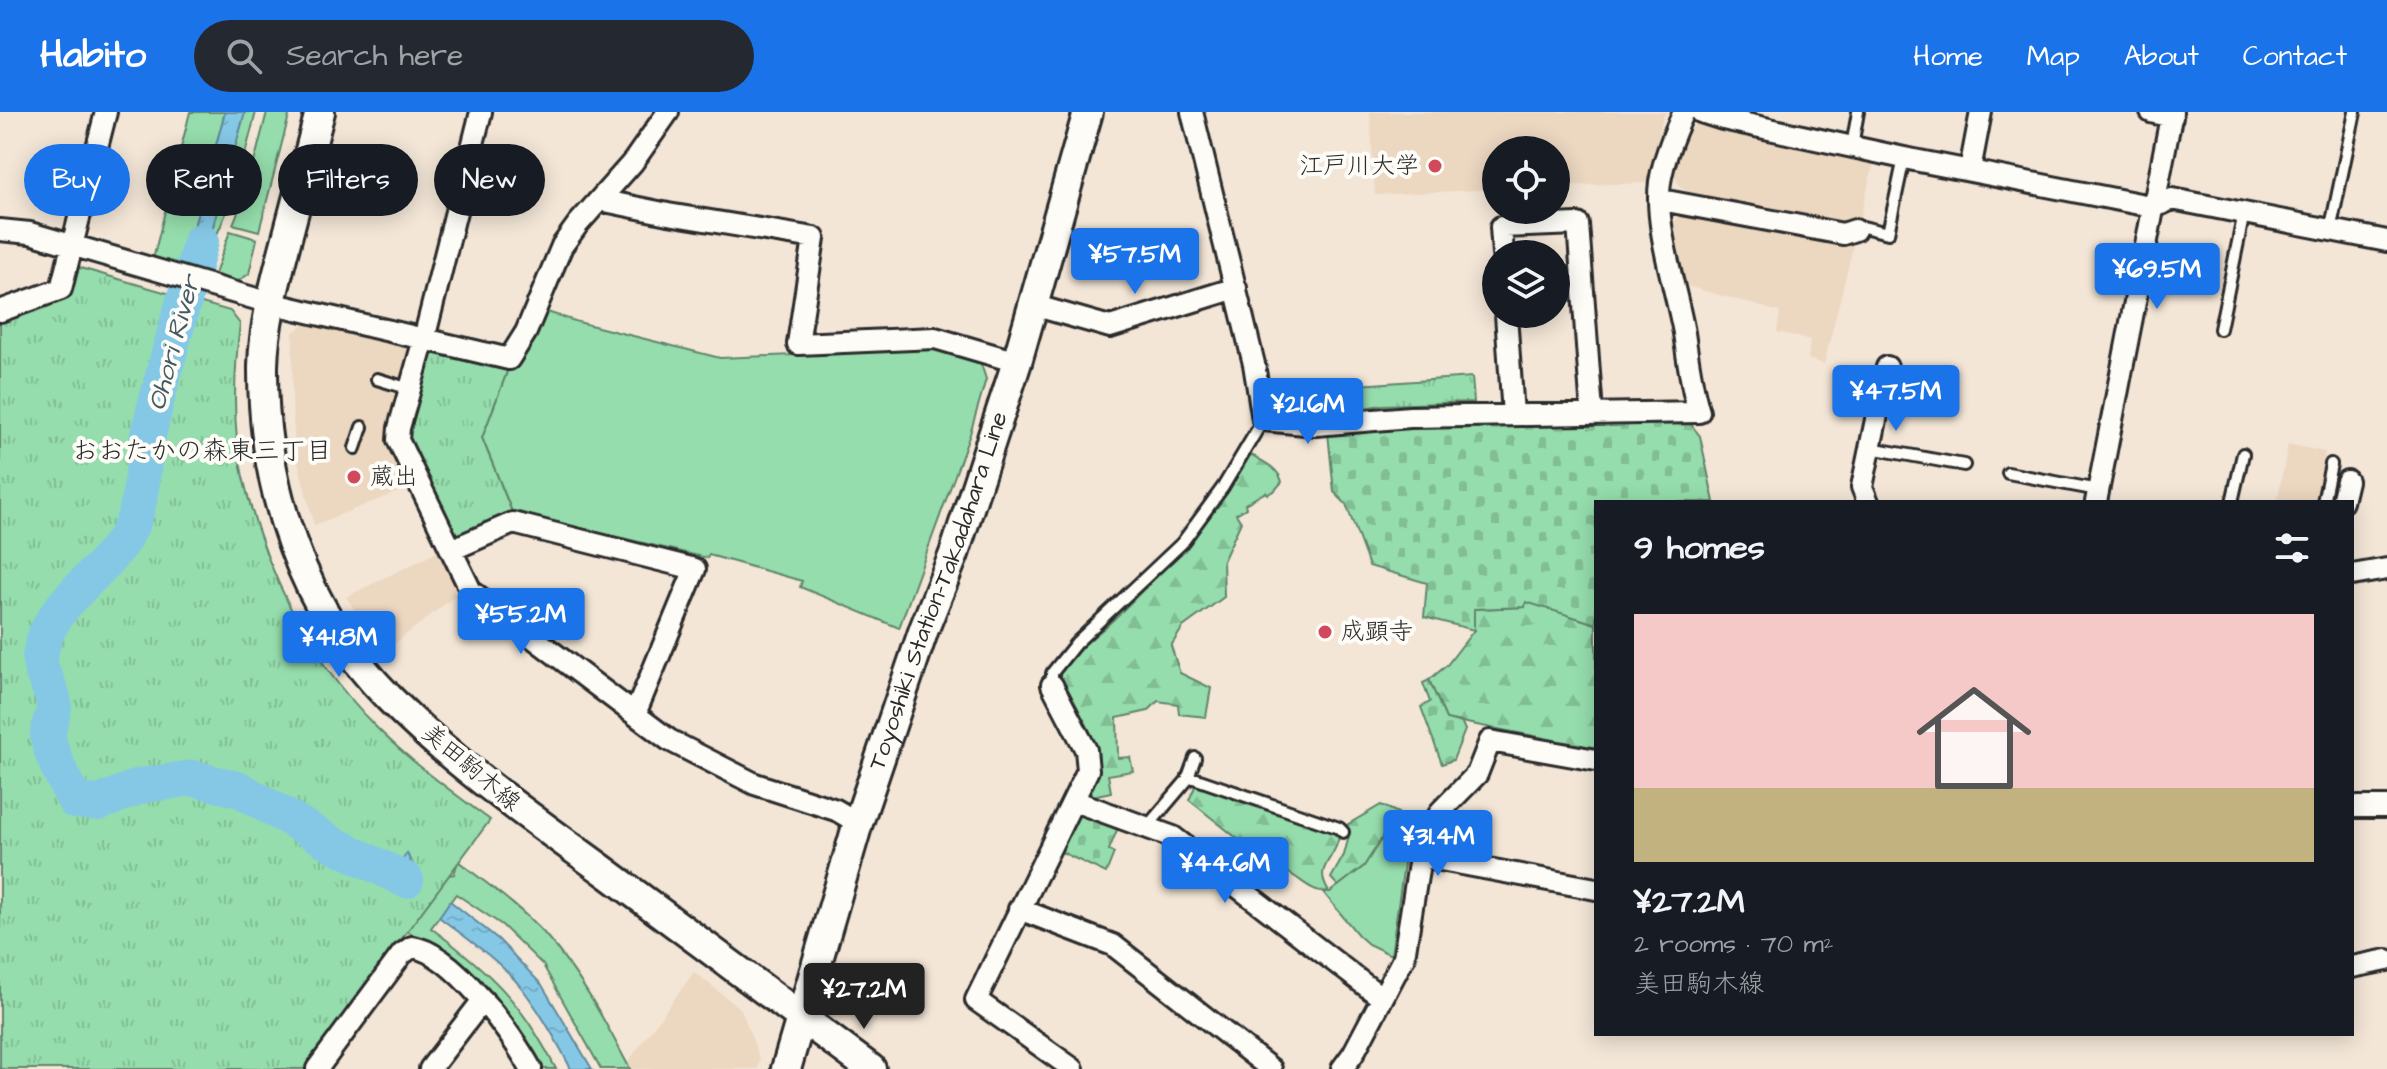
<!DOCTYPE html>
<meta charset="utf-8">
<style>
:root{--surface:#171b24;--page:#242831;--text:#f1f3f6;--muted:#9ea1a6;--accent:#1a73e8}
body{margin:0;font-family:"Architects Daughter","Klee One",sans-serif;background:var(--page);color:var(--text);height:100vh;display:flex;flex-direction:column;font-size:30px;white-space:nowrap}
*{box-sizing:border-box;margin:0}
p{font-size:26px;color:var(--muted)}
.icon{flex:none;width:44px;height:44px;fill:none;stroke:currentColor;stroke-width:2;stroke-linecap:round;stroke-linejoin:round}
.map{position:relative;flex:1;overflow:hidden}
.details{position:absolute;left:1594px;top:388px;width:760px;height:536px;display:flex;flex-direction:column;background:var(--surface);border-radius:0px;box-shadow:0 4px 20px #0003}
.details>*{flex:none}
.banner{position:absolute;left:24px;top:32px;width:760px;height:72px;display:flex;gap:16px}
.controls{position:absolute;left:1482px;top:24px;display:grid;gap:16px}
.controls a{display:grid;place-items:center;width:88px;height:88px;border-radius:50%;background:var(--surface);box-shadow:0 4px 20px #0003;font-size:40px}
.price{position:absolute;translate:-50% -68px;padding:0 18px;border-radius:8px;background:var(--accent);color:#fff;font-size:26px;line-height:52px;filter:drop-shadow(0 2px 4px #0008)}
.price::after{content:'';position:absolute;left:50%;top:48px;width:24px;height:18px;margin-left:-12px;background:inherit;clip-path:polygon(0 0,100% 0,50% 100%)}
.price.on{background:#222;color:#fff}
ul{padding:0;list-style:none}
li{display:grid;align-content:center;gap:16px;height:424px;padding:0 40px}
li span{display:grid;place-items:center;height:248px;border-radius:0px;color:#555}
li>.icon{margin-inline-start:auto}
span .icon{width:144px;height:144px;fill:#fffc;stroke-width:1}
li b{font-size:34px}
h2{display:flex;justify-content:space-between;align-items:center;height:96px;padding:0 40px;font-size:34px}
.chip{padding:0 28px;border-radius:36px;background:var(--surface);box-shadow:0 4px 20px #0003;font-size:28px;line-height:72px}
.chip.on{background:var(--accent);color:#fff}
header{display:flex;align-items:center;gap:48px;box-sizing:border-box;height:112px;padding:0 40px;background:var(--accent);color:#fff}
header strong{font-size:38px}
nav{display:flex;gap:44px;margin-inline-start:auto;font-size:28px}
.search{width:560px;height:72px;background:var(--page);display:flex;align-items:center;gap:20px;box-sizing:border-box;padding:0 28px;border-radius:44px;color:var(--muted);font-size:30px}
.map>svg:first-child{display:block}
.built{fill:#ecd7c1}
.green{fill:#95ddac;stroke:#60846c;stroke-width:2}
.forest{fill:url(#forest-firs);stroke:#60846c;stroke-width:2}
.cemetery{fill:url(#cemetery-stones);stroke:#60846c;stroke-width:2}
.park{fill:url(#park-tufts);stroke:#60846c;stroke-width:2}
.water{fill:url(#water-ripples);stroke:#61899b;stroke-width:2}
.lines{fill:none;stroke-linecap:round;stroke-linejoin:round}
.river{stroke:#85c8e6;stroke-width:36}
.lane-casing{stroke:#2b2b2b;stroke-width:16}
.street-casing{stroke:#2b2b2b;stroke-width:26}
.secondary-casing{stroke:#2b2b2b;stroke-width:34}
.lane{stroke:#fdfcf7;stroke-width:10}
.street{stroke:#fdfcf7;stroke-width:20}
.secondary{stroke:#fdfcf7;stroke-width:28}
.poi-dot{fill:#d1495b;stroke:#fdfcf7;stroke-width:3}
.labels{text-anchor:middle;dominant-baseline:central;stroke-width:8;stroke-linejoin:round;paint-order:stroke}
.poi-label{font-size:24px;fill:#2b2b2b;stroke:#fdfcf7;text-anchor:start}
.street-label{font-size:24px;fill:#2b2b2b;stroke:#fdfcf7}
.water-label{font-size:26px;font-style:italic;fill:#465a63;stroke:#fdfcf7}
.neighbourhood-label{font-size:26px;fill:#2b2b2b;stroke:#fdfcf7}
</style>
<header>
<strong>Habito</strong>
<div class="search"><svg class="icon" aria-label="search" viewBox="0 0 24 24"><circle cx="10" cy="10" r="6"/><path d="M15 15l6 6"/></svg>Search here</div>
<nav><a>Home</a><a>Map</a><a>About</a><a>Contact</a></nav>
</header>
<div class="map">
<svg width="2387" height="957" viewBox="0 0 2387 957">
<defs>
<pattern id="forest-firs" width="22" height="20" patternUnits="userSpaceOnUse" patternTransform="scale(2)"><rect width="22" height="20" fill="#95ddac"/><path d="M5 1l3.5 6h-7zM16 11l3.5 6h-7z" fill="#81be94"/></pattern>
<pattern id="cemetery-stones" width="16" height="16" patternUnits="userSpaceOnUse" patternTransform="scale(2)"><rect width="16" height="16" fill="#95ddac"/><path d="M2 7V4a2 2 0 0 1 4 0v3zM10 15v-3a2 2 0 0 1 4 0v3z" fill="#81be94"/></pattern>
<pattern id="park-tufts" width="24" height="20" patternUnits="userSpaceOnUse" patternTransform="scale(2)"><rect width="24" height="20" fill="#95ddac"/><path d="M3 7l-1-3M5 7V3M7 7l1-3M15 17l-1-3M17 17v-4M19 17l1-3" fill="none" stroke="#81be94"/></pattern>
<pattern id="water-ripples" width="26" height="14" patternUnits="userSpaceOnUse" patternTransform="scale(2)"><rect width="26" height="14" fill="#85c8e6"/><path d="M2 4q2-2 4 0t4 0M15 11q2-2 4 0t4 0" fill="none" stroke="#73acc5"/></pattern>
</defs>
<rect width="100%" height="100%" fill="#f3e6d7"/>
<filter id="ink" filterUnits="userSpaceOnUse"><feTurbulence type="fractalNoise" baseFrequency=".0125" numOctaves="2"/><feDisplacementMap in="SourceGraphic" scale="16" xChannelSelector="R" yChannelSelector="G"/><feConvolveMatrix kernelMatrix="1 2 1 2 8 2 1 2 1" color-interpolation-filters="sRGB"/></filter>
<g filter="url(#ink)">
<path class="built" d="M 1370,0 L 1667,0 L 1663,4 L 1648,71 L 1556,74 L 1556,38 L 1496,38 L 1496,77 L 1375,83 Z
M 1699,9 L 1875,46 L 1824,252 L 1808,247 L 1810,228 L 1777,220 L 1780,200 L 1684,173 L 1670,123 L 1675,122 L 1673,110 L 1683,102 L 1736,114 L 1740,91 L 1695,83 L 1681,76 L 1674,64 L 1682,26 Z
M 308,210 L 405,233 L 410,241 L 387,330 L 408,376 L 314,413 L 295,338 L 292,290 L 293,220 Z
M 2288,332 L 2325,340 L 2315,390 L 2277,390 Z
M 439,439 L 460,480 L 384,540 L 346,485 Z
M 694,860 L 741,897 L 760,948 L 758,957 L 630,957 L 627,951 Z"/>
<path class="green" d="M 190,0 L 225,0 L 183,156 L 153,147 Z
M 245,0 L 256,0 L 235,81 L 218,120 L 206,162 L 200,161 Z
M 267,0 L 290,0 L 259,119 L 233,112 L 247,78 Z
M 230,119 L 257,127 L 249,162 L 235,171 L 214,165 Z
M 544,199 L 578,210 L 720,246 L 937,237 L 981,252 L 986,267 L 970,322 L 899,516 L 800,475 L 802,469 L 709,443 L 707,446 L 512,400 L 482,326 L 508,257 L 512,258 L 535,221 Z
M 1390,727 L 1407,731 L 1391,843 L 1368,832 L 1358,823 L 1323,780 L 1330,780 L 1364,754 L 1379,729 Z
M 458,749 C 487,772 519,794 544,821 C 580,862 605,909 630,957 L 601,957 L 543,853 L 502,813 L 456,782 L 431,816 C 490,860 522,890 556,957 L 543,957 C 507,891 471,857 407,819 L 448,763 L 454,762 Z"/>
<path class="forest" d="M 1250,342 C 1262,349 1279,356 1282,370 L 1275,378 L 1268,382 L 1266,380 L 1245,392 L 1246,396 L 1236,402 L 1241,410 L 1223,449 L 1224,485 L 1183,515 L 1171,534 L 1180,561 L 1211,576 L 1206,605 L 1179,602 L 1178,592 L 1158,589 L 1148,599 L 1117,606 L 1118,646 L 1130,645 L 1133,659 L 1108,663 L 1111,680 L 1092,684 C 1084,667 1098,651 1095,634 C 1092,620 1082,605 1074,593 C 1068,584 1059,577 1057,566 C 1068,546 1086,531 1103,517 C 1116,506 1127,494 1139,482 C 1185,438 1219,398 1250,342 Z
M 1525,489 L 1596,512 L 1596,636 L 1446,607 L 1429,568 L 1447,553 L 1474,518 L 1474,497 L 1525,495 Z
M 1196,672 L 1339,723 C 1337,748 1312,753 1329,780 C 1305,780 1297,759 1277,758 L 1189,688 Z
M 1381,693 L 1398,701 L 1364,754 L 1338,774 L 1331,766 L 1344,743 L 1350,720 L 1345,714 Z"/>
<path class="cemetery" d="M 1689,310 L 1700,324 L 1714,390 L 1596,390 L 1596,512 L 1526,490 L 1525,495 L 1474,497 L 1474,518 L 1424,505 L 1427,471 L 1369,454 L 1346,392 L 1334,380 L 1328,321 L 1379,312 Z
M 1429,568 L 1446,607 L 1462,611 L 1465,618 L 1453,648 L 1442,652 L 1421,595 L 1430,590 L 1423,571 Z
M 1083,701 L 1119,713 L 1109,738 L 1114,741 L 1106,761 L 1059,739 L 1075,704 Z"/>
<path class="park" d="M 77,155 L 230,199 L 240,212 C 234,260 232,317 243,365 C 265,458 308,547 376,615 C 411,650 451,679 490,708 L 305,957 L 0,957 L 0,209 L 69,184 Z
M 435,240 L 508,257 L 482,326 L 512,400 L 458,423 L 450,420 L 408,331 L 408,320 L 428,245 Z
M 1472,265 L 1474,290 L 1382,293 L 1345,299 L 1344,274 Z"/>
<path class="water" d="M 225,0 L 245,0 L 200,161 L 183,156 Z
M 177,184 L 195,188 L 170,287 L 142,307 Z
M 407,741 L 415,760 L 403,777 L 383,775 Z
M 450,789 L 498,827 L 542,873 L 592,957 L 571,957 C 558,931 544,906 527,883 C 504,851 470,829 439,805 Z"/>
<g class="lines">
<path class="river" d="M 201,129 C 183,195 161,262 147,329 C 142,355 143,382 134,407 C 114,461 46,485 40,546 C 39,561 53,576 54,592 C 55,602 48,612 48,622 C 48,637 67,675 75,689 L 99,691 L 140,674 L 193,666 L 241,678 L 333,732 L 406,768"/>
<g class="lane-casing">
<path id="lane" d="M 1852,34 L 1858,0
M 1855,118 L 1863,115 L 1888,121 L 1904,46
M 2330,119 L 2355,0
M 2220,217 L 2244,101
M 377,267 L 410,277
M 355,336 L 362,315
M 1870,336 L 1964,353
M 2008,361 L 2098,378
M 2232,390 L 2243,342
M 2323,390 L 2331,352
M 1052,573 L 1052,561 L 1076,531 L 1182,431 L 1223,375 L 1263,308
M 1188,664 L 1339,716 L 1343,720
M 1147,715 L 1187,668 L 1195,646"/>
</g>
<g class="street-casing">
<path id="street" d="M 668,0 L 633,50 L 578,112 L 562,134 L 526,220 L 509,247 L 424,227 L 399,316 L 398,328 L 471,479 L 669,628 L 755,672 L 836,698 L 858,711
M 1192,0 L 1254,252 L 1263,308 L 1316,313 L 1410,305 L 1699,300 C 1691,274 1688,248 1684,221 C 1676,176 1654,114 1660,70 C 1664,46 1674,21 1684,0
M 1701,0 L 1723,7 L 1904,46 L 2155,95 L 2172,87 L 2387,129
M 2151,0 L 2172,5
M 1970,58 L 1981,0
M 600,88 L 668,102 L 814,126 L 798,232 L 935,226 L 1017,250
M 1661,88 L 1843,122 L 1855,118
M 0,118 L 30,121 L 270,191 L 424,227 L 481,0
M 1503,142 L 1501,115 L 1578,112 L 1592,301
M 1033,193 L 1110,215 L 1236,176
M 0,199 L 61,177 L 106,0
M 1506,202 L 1513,303
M 1868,390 L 1862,375 L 1887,255
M 2096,390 L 2172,0
M 2342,390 L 2347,369
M 451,438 L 513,411 L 695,457 L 635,602
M 2352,463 L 2387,457
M 1052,573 L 1086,638 L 1088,658 L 976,888 L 1073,957
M 1074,689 L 1173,725 L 1382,886
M 2352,695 L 2387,695
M 1419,744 L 1596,777
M 1019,797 L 1113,833 L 1271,957
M 2352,855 L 2387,848
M 317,957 L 402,842 L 412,835 C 453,840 512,922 531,957
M 430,957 L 483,888
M 1342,957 L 1353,942 L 1404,845 L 1422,733 L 1441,699 L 1477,662 L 1490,629 L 1596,648"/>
</g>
<g class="secondary-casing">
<g id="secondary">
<path d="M 320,0 C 309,42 298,84 287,126 C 276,168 264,210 263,254 C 262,377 302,498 390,587 C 454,652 533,707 607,761 C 695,826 783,891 871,957"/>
<path id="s1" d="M 786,957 L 858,711 L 924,517 L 954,442 L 1017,250 L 1088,0"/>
</g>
</g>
<use href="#lane" class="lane"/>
<use href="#street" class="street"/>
<use href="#secondary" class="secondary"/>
</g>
</g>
<g class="poi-dot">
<circle cx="1435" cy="54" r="8"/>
<circle cx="354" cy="365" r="8"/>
<circle cx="1325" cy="520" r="8"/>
</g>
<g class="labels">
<g class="poi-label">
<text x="1419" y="54" text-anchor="end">江戸川大学</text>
<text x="370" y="365">蔵出</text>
<text x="1341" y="520">成顕寺</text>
</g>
<g class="street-label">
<text stroke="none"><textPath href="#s1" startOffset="502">Toyoshiki Station-Takadahara Line</textPath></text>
<text transform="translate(471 656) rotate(40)">美田駒木線</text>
</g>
<g class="water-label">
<text transform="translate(174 231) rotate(-75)">Ohori River</text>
</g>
<g class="neighbourhood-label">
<text x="202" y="339">おおたかの森東三丁目</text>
</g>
</g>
</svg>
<div class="controls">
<a><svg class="icon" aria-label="locate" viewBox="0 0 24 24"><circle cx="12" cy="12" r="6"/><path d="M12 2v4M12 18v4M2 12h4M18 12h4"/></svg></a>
<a><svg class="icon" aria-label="layers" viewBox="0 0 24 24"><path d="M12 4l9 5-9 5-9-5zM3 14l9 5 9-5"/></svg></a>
</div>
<b class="price" style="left:1135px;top:184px">¥57.5M</b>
<b class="price" style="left:2157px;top:199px">¥69.5M</b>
<b class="price" style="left:1896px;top:321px">¥47.5M</b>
<b class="price" style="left:1308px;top:334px">¥21.6M</b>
<b class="price" style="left:521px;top:544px">¥55.2M</b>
<b class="price" style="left:339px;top:567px">¥41.8M</b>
<b class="price" style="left:1438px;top:766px">¥31.4M</b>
<b class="price" style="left:1225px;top:793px">¥44.6M</b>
<b class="price on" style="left:864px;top:919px">¥27.2M</b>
<div class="banner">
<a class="chip on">Buy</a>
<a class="chip">Rent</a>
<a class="chip">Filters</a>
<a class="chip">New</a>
</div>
<section class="details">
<h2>9 homes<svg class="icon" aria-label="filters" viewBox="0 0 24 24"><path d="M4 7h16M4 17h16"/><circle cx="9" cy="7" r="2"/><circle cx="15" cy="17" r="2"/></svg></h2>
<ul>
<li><span style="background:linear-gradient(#f6c9c9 70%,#c2b280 0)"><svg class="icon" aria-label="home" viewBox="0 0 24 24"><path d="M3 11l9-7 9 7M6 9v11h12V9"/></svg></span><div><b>¥27.2M</b><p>2 rooms · 70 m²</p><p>美田駒木線</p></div></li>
</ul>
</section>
</div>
